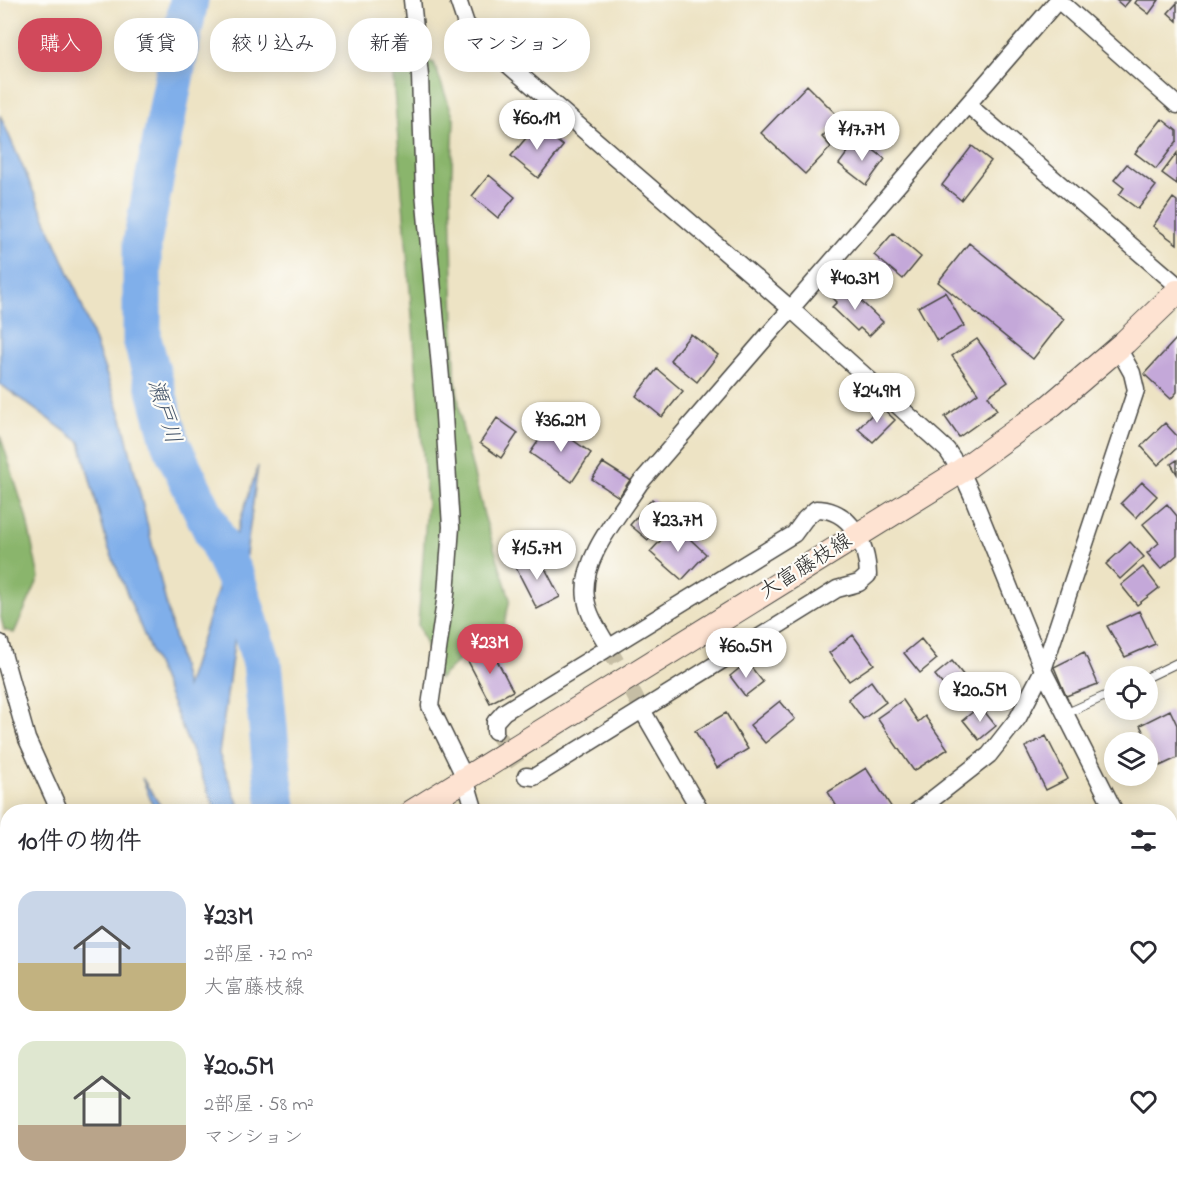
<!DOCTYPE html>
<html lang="ja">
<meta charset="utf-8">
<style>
:root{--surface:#fff;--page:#f2f2f3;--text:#2b2b33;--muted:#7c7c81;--accent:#d1495b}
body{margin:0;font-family:"Indie Flower","Klee One",sans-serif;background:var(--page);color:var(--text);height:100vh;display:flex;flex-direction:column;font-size:22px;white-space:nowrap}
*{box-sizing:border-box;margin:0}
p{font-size:20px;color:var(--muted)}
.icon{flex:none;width:33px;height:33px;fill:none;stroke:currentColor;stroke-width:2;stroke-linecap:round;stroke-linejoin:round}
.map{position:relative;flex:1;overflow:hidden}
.sheet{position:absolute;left:0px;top:804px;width:1178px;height:386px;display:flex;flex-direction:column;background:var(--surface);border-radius:24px 24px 0 0;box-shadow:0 3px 15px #0003}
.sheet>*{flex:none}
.hud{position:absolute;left:18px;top:18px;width:600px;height:54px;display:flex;gap:12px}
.buttons{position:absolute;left:1104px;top:666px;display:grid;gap:12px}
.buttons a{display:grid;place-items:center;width:54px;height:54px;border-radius:50%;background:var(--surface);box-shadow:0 3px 15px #0003;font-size:30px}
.price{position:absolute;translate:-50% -51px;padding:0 14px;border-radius:21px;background:#fff;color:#222;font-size:20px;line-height:39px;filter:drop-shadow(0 2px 3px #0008)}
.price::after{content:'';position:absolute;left:50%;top:36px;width:18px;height:14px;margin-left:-9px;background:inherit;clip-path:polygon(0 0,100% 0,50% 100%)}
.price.on{background:var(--accent);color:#fff}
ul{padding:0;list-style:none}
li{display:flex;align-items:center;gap:18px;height:150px;padding:0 18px}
li span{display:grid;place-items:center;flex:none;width:168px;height:120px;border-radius:18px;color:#555}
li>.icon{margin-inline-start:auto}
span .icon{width:72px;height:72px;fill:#fffc;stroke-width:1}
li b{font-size:26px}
h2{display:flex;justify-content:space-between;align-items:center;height:72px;padding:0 18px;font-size:26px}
.tag{padding:0 21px;border-radius:24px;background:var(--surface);box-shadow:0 3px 15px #0003;font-size:21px;line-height:54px}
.tag.on{background:var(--accent);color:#fff}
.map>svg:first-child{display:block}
.forest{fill:#8ab56c;stroke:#5a704c;stroke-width:1.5}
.water{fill:#80afea;stroke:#566d8a;stroke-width:1.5}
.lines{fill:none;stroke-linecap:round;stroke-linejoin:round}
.river{stroke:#80afea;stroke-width:39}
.building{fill:#c4a8d9}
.street-tunnel{stroke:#c6bea5;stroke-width:16;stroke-dasharray:16 8;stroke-linecap:butt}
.lane-casing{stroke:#484742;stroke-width:10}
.street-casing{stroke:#484742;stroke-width:19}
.secondary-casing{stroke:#484742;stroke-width:26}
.lane{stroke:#fff;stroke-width:8}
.street{stroke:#fff;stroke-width:16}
.secondary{stroke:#fee3d2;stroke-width:24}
.labels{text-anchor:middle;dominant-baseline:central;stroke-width:4.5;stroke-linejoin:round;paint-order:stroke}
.street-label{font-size:21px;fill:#2b2b2b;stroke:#fdfcf7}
.water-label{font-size:22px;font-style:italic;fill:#49596e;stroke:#fdfcf7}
</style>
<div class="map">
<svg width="1177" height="1189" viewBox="0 0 1177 1189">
<rect width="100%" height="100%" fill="#fdfcf7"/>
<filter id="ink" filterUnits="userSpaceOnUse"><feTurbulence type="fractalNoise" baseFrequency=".0167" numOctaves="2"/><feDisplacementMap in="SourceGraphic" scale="12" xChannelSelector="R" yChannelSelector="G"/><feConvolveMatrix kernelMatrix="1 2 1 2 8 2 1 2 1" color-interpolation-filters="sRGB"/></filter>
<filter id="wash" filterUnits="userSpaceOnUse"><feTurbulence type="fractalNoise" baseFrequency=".008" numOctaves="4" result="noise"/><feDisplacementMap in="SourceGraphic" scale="24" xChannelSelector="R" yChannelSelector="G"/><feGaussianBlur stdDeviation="1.35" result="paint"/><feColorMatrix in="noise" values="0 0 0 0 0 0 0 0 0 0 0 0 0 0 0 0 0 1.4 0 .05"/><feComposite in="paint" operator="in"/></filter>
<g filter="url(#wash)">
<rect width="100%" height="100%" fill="#ede3c4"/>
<path class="forest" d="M 391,52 L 434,63 L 454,119 L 451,192 L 455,374 L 462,426 L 484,515 L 510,599 L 503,630 L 463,656 L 439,679 L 418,625 L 427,504 Z
M 0,435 L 26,516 L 39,578 L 14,633 L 4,630 L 0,614 Z"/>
<path class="water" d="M 0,115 L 76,289 L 122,418 L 186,687 L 258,466 L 219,754 L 241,811 L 216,811 L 108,547 L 80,442 L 0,384 Z
M 142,778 L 164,811 L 155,811 Z
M 299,1182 L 385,1182 L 388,1189 L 301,1189 Z"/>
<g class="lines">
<path class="river" d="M 189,0 L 142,243 L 142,339 L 171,444 L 236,580 L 262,663 L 273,780 L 278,812"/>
</g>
<g id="blocks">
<path class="building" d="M 1116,0 L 1130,0 L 1124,7 Z
M 1137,0 L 1159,0 L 1149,14 L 1135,3 Z
M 1177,3 L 1177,21 L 1168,13 Z
M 807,85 L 840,118 L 822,137 L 831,147 L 805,174 L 761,133 Z
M 1162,119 L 1177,131 L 1177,141 L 1156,169 L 1135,153 Z
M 537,125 L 563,146 L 538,178 L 511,156 Z
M 858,138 L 885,159 L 866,185 L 839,164 Z
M 972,146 L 991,161 L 961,200 L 942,185 Z
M 1177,153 L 1177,184 L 1162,173 Z
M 1127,164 L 1156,186 L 1138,209 L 1119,195 L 1124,188 L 1114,180 Z
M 489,175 L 515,197 L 498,218 L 472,196 Z
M 1173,198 L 1177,201 L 1177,244 L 1153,226 Z
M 893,233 L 921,257 L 903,279 L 874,255 Z
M 969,243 L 1064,319 L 1033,359 L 938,282 Z
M 842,283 L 883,322 L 869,336 L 860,328 L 857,331 L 832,307 L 837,302 L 830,295 Z
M 945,292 L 964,326 L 937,341 L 918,307 Z
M 691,334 L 718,355 L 697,382 L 670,360 Z
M 1177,338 L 1177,392 L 1171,399 L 1144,374 Z
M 977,339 L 1008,382 L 988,396 L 997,410 L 959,437 L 945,417 L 978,393 L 952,356 Z
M 657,369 L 683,391 L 662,417 L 636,396 Z
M 880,406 L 895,420 L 873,442 L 858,429 Z
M 497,418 L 518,433 L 501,458 L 480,443 Z
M 1165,423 L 1177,436 L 1177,448 L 1158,465 L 1141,446 Z
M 550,424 L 591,453 L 572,482 L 530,453 Z
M 1177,460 L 1177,474 L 1171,464 Z
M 603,463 L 630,480 L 619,497 L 592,479 Z
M 1142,482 L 1157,496 L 1136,518 L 1121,503 Z
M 652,499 L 670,514 L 648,540 L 630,525 Z
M 1167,504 L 1177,516 L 1177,555 L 1161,569 L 1147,553 L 1159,543 L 1143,524 Z
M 675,525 L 706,554 L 682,580 L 650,552 Z
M 1130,542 L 1144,557 L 1120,579 L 1106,564 Z
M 537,553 L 560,597 L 537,609 L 514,564 Z
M 1143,567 L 1159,588 L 1137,605 L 1121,585 Z
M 1139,611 L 1155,644 L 1125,657 L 1107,626 Z
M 853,635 L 874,664 L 849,681 L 829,653 Z
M 921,639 L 937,659 L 920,673 L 904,653 Z
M 490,647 L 513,691 L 490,703 L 467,659 Z
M 1084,652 L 1098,684 L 1066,696 L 1054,667 Z
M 952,661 L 968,681 L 951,695 L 935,675 Z
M 747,662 L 763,682 L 745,696 L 730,676 Z
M 871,681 L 886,702 L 863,719 L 848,699 Z
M 903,700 L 918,722 L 925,716 L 948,749 L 914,771 L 877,718 Z
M 780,701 L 795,719 L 765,743 L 750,725 Z
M 980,706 L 996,726 L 979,740 L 963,720 Z
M 1170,710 L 1177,725 L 1177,758 L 1160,766 L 1140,725 Z
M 726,713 L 748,749 L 717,768 L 695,731 Z
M 1046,736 L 1068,779 L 1046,790 L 1025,747 Z
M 866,768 L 892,808 L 887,812 L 840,812 L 828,792 Z
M 8,838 L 8,857 L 0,843 Z
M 8,858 L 8,879 L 0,864 L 0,862 Z
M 8,916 L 8,976 L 1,978 L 0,919 Z
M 1170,1100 L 1177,1110 L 1177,1127 L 1170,1132 Z
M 0,1176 L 11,1189 L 0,1189 Z
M 92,1182 L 111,1182 L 114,1189 L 78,1189 Z"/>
</g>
</g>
<g filter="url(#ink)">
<use href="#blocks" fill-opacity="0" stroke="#484742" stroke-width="1.5"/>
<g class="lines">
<path class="street-tunnel" d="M 609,648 L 642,710
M 495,731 L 526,776"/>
<g class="lane-casing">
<path id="lane" d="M 1148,677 L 1177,663
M 1065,714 L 1114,692
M 0,993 L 8,1001"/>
</g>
<g class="street-casing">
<path id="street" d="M 412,0 L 420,76 L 424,192 L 443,400 L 451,527 L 446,594 L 430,706 L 465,778 L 475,812
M 458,0 L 466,24 L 491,50 L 791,309 L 947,450 L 961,471 L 972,495 L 1043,670 L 1115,812
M 1058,0 L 1177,105
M 968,105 L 1177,285
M 0,643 L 27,739 L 60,812
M 609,648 C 600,632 588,616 586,598 C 580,559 620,514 640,483 L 1058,0
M 642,710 L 701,812
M 495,731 L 495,722 L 504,712 L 794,534 L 805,519 L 816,509 C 851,509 867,544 868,575 L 859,583 L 837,589 L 534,777 L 526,776
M 916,812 L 989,755 L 1018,718 L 1043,670 L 1136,390 L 1132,373 L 1118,348
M 0,903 L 8,899
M 1170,916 L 1177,928
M 0,1029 L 8,1024
M 0,1112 L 8,1108
M 241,1182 L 243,1189
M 658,1182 L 661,1189
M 803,1182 L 808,1189
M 1048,1182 L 1051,1189"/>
</g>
<g class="secondary-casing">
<path id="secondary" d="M 412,812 L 961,471 L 1049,407 L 1125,342 L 1177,292
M 0,1069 L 8,1065"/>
</g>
<use href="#lane" class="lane"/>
<use href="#street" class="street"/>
<use href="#secondary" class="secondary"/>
</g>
</g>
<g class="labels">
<g class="street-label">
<text transform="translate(806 567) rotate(-32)">大富藤枝線</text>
</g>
<g class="water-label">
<text transform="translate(163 412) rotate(73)">瀬戸川</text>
</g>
</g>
</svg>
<div class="buttons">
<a><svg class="icon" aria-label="locate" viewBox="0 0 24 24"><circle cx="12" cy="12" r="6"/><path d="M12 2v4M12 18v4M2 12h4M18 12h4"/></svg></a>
<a><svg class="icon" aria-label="layers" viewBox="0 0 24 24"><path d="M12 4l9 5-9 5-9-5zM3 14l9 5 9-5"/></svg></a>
</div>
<b class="price" style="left:537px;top:151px">¥60.1M</b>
<b class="price" style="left:862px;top:162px">¥17.7M</b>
<b class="price" style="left:855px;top:311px">¥40.3M</b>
<b class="price" style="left:877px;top:424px">¥24.9M</b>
<b class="price" style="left:561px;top:453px">¥36.2M</b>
<b class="price" style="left:678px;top:553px">¥23.7M</b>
<b class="price" style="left:537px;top:581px">¥15.7M</b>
<b class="price on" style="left:490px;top:675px">¥23M</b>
<b class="price" style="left:746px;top:679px">¥60.5M</b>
<b class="price" style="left:980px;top:723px">¥20.5M</b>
<div class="hud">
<a class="tag on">購入</a>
<a class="tag">賃貸</a>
<a class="tag">絞り込み</a>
<a class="tag">新着</a>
<a class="tag">マンション</a>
</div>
<section class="sheet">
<h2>10件の物件<svg class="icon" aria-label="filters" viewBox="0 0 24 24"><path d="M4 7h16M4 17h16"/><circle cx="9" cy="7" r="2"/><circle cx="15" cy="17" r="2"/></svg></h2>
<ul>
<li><span style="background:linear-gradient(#c9d6e8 60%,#c2b280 0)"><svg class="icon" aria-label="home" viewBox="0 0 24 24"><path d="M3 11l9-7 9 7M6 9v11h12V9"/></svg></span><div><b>¥23M</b><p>2部屋 · 72 m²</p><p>大富藤枝線</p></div><svg class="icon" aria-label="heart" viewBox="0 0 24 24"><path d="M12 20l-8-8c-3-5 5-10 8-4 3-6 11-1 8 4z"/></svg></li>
<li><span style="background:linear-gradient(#dfe7d0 70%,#b9a48a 0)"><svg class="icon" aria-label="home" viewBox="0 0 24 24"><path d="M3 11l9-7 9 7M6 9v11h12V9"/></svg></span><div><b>¥20.5M</b><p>2部屋 · 58 m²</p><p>マンション</p></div><svg class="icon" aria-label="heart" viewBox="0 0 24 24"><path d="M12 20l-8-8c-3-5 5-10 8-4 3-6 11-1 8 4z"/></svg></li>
</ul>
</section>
</div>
